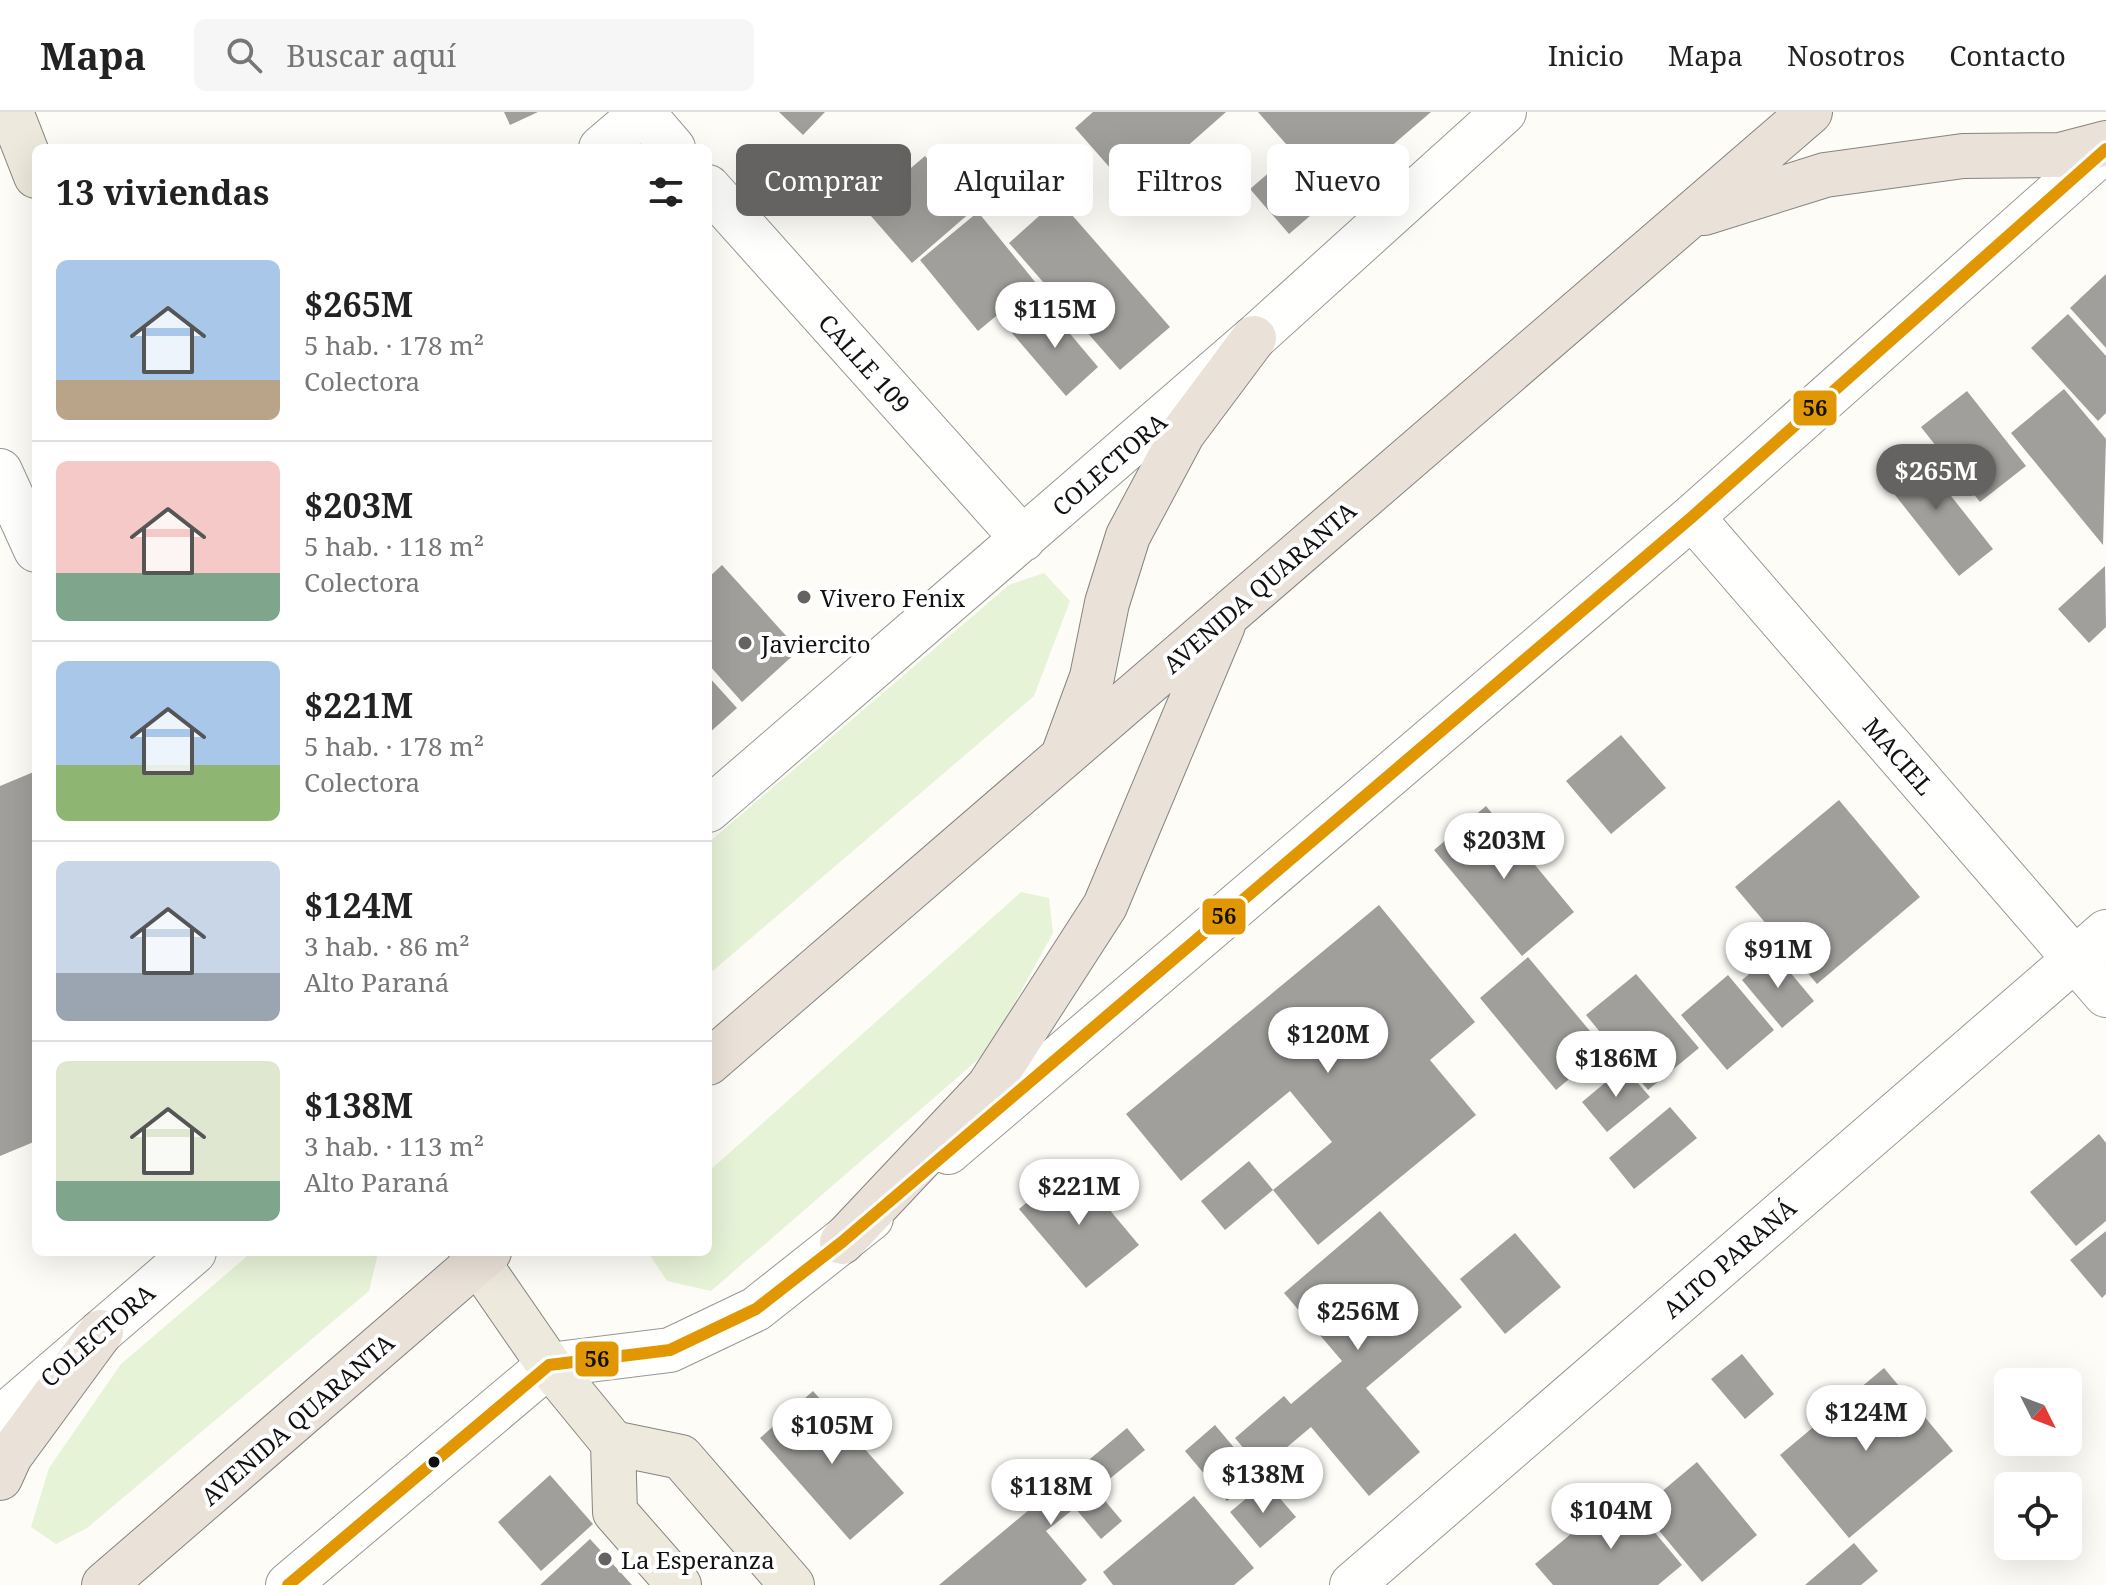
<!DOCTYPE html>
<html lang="es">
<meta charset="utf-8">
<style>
:root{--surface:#fff;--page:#f6f6f6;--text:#222;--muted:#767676;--line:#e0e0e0;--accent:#646362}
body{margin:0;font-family:"Noto Serif",serif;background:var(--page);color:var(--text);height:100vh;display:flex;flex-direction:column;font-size:30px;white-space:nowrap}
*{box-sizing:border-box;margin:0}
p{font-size:26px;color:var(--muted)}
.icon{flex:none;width:44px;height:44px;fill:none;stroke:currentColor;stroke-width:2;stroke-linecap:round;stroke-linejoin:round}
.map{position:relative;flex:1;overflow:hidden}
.drawer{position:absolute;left:32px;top:32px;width:680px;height:1112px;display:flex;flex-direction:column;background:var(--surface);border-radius:12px;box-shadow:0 8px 32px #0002}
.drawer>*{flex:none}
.guide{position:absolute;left:736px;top:32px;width:760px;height:72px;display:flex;gap:16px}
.needle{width:52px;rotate:132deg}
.fabs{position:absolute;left:1994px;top:1256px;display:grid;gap:16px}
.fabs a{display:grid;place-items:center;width:88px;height:88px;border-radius:12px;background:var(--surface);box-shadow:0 8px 32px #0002;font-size:40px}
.price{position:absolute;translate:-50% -68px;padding:0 18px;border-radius:28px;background:#fff;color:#222;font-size:26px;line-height:52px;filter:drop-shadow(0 2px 4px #0008)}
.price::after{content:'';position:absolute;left:50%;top:48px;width:24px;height:18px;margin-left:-12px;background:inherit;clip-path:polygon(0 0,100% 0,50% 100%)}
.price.current{background:var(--accent);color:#fff}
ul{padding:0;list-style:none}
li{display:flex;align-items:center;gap:24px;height:200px;padding:0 24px}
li+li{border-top:2px solid var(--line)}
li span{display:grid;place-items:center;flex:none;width:224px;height:160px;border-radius:12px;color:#555}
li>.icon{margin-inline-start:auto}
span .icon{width:96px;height:96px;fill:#fffc;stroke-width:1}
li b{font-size:34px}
h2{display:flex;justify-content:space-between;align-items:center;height:96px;padding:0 24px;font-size:34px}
.tag{padding:0 28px;border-radius:12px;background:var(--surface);box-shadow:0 8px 32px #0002;font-size:28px;line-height:72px}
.tag.current{background:var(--accent);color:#fff}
header{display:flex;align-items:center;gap:48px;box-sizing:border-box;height:112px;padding:0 40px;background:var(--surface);border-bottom:2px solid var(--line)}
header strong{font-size:38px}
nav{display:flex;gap:44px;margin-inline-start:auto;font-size:28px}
.search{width:560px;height:72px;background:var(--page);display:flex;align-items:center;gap:20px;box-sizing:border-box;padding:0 28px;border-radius:12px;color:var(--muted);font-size:30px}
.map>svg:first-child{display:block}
.grass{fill:#e7f3d7}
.building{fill:#a19f9c}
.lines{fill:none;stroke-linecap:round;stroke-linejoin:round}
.minor-casing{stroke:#979795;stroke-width:46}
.major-casing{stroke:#858482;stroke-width:46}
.highway-casing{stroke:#858482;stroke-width:46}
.minor{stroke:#fffffe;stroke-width:44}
.major{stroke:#ede9dc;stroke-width:44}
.highway{stroke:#eae1d8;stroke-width:44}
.bus-1-casing{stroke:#fff;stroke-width:18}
.bus-1{stroke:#e09702;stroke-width:12}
.poi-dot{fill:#646362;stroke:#fff;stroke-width:3}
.bus-dot{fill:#111;stroke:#fff;stroke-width:3}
.labels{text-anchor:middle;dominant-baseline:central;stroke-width:8;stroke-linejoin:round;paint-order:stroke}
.street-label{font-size:24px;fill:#111;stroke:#fff}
.poi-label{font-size:24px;fill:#111;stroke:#fff;text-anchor:start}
.line-badge{stroke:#fff;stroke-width:3}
.pale-badge-label{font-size:22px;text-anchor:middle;font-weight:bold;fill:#111}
</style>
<header>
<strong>Mapa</strong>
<div class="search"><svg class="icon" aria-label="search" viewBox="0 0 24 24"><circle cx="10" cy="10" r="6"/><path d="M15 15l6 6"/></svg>Buscar aquí</div>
<nav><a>Inicio</a><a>Mapa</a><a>Nosotros</a><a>Contacto</a></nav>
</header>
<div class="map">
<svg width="2106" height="1473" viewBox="0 0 2106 1473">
<rect width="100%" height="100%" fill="#fdfcf7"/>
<path class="grass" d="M 1044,461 L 1070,489 L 1034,584 L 708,863 L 708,731 L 1009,473 Z
M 1021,780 L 1049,786 L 1053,821 L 988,939 L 711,1179 L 667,1169 L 648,1140 L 708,1140 L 708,1060 Z
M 252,1140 L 378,1141 L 369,1179 L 87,1416 L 56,1432 L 31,1415 L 49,1356 L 121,1252 Z"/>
<path class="building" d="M 504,0 L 538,0 L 510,13 Z
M 779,0 L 825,0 L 803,23 Z
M 1093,0 L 1226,0 L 1133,82 L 1075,16 Z
M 1258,0 L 1431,0 L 1289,122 L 1250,77 L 1293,40 Z
M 925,44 L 972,99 L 912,151 L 864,96 Z
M 1058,87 L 1170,215 L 1120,258 L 1009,131 Z
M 978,100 L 1036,171 L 978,219 L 920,148 Z
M 2106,162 L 2106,236 L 2070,196 Z
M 1045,192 L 1098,255 L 1066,284 L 1012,221 Z
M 2068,202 L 2106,244 L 2106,301 L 2098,309 L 2031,236 Z
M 2064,277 L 2106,327 L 2103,433 L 2011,321 Z
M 1967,279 L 2026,354 L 1980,390 L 1921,315 Z
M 1913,336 L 1993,437 L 1959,464 L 1880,364 Z
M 722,453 L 799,538 L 742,590 L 708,552 L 708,466 Z
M 2105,454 L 2106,515 L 2089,531 L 2058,497 Z
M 708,564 L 737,596 L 708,622 Z
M 1621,623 L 1666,676 L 1611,722 L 1566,669 Z
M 36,659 L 36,1029 L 0,1044 L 0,674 Z
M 1839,688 L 1920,785 L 1817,872 L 1735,775 Z
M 1486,694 L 1574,800 L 1522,844 L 1434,738 Z
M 1379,793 L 1475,910 L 1430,948 L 1476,1003 L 1318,1133 L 1273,1078 L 1332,1030 L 1290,979 L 1181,1069 L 1126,1002 Z
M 1774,841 L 1814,889 L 1782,916 L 1742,868 Z
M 1528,845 L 1605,937 L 1556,978 L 1480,886 Z
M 1636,862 L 1699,936 L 1648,978 L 1586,903 Z
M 1728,863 L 1774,918 L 1727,958 L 1681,903 Z
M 1624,955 L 1650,985 L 1607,1020 L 1582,990 Z
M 1670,995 L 1697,1026 L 1634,1077 L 1609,1046 Z
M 2099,1022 L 2106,1031 L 2106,1109 L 2076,1134 L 2030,1080 Z
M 1249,1049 L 1273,1078 L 1225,1118 L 1201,1089 Z
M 1072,1053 L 1139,1133 L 1086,1176 L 1019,1097 Z
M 1380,1099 L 1462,1195 L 1366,1276 L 1420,1340 L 1369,1384 L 1311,1315 L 1261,1357 L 1235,1326 L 1284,1284 L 1291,1292 L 1342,1249 L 1284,1181 Z
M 2106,1119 L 2106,1182 L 2102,1186 L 2070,1148 Z
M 1515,1121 L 1561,1175 L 1505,1222 L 1460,1167 Z
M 1742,1242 L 1774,1282 L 1745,1307 L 1711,1267 Z
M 1884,1256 L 1953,1339 L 1849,1426 L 1780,1343 Z
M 813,1279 L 904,1381 L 850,1428 L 760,1326 Z
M 1215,1313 L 1258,1364 L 1227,1389 L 1185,1339 Z
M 1127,1316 L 1145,1338 L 1096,1378 L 1122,1409 L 1101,1427 L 1075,1396 L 1046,1419 L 1087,1468 L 1081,1473 L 939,1473 Z
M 1697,1350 L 1757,1423 L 1702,1470 L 1641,1397 Z
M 550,1363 L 593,1412 L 541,1459 L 498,1410 Z
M 1266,1370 L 1296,1405 L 1260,1436 L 1230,1400 Z
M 1621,1380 L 1682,1453 L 1658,1473 L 1553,1473 L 1535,1452 Z
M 1194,1384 L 1254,1456 L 1234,1473 L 1113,1473 L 1103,1460 Z
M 590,1427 L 632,1473 L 540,1473 Z
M 1854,1431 L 1878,1459 L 1861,1473 L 1805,1473 Z"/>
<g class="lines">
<g class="minor-casing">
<path id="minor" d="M 642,0 L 673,36
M 601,36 L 643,0
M 708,75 L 1023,427
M 0,359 L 36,438
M 1692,405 L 2106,883
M 708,698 L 1254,226 L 1504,0
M 948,1040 L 1692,405 L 2106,37
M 0,1307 L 194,1140
M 288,1473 L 549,1253 L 670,1238 L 756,1197 L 871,1106
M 1352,1473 L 2106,820"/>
</g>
<g class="major-casing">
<path id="major" d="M 11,0 L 36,64
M 471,1140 L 549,1253 L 613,1331 L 615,1400 L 679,1473
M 613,1331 L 681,1345 L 792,1473"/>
</g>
<g class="highway-casing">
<path id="highway" d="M 1704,101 L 1825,63 L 1963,44 L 2060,43 L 2106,31
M 1064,641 L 1092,565 L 1107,491 L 1128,424 L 1183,321 L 1254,226
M 708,951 L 1810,0
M 842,1130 L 989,974 L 1105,794 L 1223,513
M 0,1366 L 10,1344 L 101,1220
M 104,1473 L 489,1140"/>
</g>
<use href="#minor" class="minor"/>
<use href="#major" class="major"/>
<use href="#highway" class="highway"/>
<g class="bus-1-casing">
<path id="bus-1" d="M 288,1473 L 549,1253 L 670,1238 L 756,1197 L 842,1130 L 1692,405 L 2106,37"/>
</g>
<use href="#bus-1" class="bus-1"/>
</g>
<g class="poi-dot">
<circle cx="804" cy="485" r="8"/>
<circle cx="745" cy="531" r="8"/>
<circle cx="605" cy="1447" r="8"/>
</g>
<circle class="bus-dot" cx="434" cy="1350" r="7"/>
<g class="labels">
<g class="street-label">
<text transform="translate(865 251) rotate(48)">CALLE 109</text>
<text transform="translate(1109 352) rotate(-41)">COLECTORA</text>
<text transform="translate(1259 475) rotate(-41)">AVENIDA QUARANTA</text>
<text transform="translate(1899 644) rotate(49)">MACIEL</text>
<text transform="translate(1729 1146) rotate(-41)">ALTO PARANÁ</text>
<text transform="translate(97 1223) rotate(-41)">COLECTORA</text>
<text transform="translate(297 1307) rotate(-41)">AVENIDA QUARANTA</text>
</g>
<g class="poi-label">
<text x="820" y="485">Vivero Fenix</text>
<text x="761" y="531">Javiercito</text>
<text x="621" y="1447">La Esperanza</text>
</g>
</g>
<g class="line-badge">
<rect x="1792" y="277" width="46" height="38" rx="8" fill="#e09702"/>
<rect x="1201" y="785" width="46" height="39" rx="8" fill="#e09702"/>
<rect x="574" y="1228" width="46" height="38" rx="8" fill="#e09702"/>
</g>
<g class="pale-badge-label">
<text x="1815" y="304">56</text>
<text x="1224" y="812">56</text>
<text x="597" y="1255">56</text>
</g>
</svg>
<div class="fabs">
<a><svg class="needle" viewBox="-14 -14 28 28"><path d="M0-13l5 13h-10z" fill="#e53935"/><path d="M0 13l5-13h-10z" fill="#767676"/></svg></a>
<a><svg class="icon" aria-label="locate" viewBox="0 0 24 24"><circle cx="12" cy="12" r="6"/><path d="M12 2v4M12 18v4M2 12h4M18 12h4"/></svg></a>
</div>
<b class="price" style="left:1055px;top:238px">$115M</b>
<b class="price current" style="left:1936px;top:400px">$265M</b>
<b class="price" style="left:1504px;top:769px">$203M</b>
<b class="price" style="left:1778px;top:878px">$91M</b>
<b class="price" style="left:1328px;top:963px">$120M</b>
<b class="price" style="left:1616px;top:987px">$186M</b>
<b class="price" style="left:1079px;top:1115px">$221M</b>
<b class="price" style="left:1358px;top:1240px">$256M</b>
<b class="price" style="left:1866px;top:1341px">$124M</b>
<b class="price" style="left:832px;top:1354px">$105M</b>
<b class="price" style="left:1263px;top:1403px">$138M</b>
<b class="price" style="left:1051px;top:1415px">$118M</b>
<b class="price" style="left:1611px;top:1439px">$104M</b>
<div class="guide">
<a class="tag current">Comprar</a>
<a class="tag">Alquilar</a>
<a class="tag">Filtros</a>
<a class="tag">Nuevo</a>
</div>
<section class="drawer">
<h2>13 viviendas<svg class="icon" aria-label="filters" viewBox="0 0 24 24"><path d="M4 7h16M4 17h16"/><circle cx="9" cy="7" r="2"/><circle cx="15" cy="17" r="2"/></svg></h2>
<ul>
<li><span style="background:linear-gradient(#a9c7e8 75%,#b9a48a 0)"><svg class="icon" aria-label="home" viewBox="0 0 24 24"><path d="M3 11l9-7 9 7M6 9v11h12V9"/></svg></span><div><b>$265M</b><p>5 hab. · 178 m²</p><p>Colectora</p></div></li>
<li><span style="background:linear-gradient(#f6c9c9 70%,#7fa58c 0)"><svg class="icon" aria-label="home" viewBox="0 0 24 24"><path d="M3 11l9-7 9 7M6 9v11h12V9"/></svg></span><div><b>$203M</b><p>5 hab. · 118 m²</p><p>Colectora</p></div></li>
<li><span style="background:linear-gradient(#a9c7e8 65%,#8fb573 0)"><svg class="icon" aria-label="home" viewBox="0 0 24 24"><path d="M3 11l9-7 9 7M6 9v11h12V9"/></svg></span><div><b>$221M</b><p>5 hab. · 178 m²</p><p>Colectora</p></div></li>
<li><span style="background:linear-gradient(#c9d6e8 70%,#9aa5b1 0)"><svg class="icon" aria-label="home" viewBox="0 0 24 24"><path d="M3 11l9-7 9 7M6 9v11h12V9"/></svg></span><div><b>$124M</b><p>3 hab. · 86 m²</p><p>Alto Paraná</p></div></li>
<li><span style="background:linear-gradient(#dfe7d0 75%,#7fa58c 0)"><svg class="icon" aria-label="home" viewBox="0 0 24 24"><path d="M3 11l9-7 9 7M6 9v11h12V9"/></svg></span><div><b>$138M</b><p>3 hab. · 113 m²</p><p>Alto Paraná</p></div></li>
</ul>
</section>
</div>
